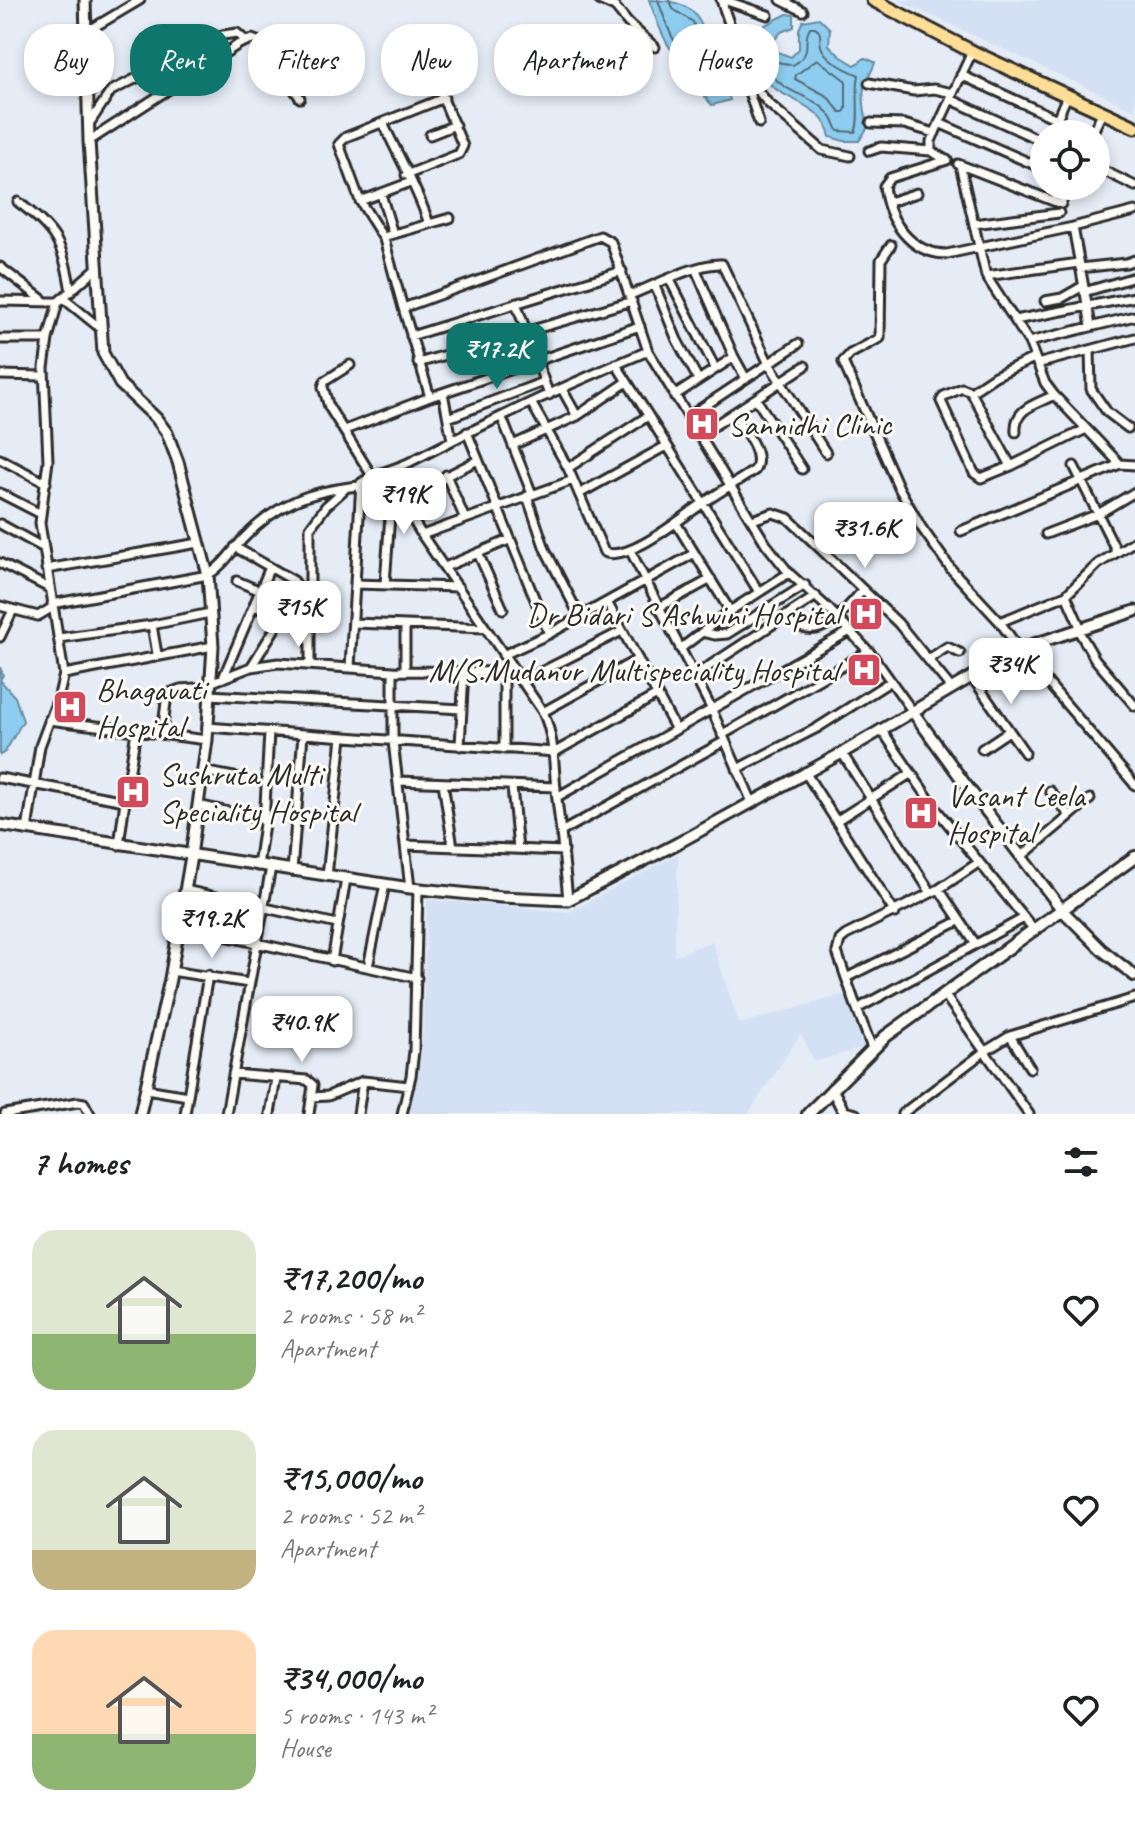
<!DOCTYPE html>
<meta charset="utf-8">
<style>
:root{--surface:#fff;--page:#f6f6f6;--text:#202124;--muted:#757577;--accent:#0f766e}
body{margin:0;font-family:Caveat,sans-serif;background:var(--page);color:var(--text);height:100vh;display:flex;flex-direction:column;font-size:30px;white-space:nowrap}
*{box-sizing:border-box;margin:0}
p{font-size:26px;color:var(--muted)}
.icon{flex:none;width:44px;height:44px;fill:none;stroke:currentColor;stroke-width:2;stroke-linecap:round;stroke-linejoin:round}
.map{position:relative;height:1114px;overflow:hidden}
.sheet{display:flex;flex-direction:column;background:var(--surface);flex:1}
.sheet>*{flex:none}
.guide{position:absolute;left:24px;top:24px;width:1088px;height:72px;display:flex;gap:16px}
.fabs{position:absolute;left:1030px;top:120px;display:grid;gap:16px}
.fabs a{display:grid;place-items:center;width:80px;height:80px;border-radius:50%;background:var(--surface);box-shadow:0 4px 12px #0003;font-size:40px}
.price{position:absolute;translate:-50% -68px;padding:0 18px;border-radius:16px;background:#fff;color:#222;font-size:26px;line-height:52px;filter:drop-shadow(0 2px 4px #0008)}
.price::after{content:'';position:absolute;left:50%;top:48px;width:24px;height:18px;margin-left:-12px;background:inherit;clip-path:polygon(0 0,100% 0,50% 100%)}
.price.selected{background:var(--accent);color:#fff}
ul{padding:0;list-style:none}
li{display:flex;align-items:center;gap:24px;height:200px;padding:0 32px}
li span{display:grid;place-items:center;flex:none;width:224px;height:160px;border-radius:24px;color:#555}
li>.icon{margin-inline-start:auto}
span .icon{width:96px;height:96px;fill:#fffc;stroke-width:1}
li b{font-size:34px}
h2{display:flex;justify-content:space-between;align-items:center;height:96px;padding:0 32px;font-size:34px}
.pill{padding:0 28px;border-radius:32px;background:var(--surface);box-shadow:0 4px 12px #0003;font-size:28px;line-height:72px}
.pill.selected{background:var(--accent);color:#fff}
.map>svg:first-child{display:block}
.built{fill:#d4e1f5}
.water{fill:#8ecdef;stroke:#668ca1;stroke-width:2}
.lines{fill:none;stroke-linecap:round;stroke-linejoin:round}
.shore{stroke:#536c79;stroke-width:2}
.minor-casing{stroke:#2b2b2b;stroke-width:13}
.tertiary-casing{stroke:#2b2b2b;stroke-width:15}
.secondary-casing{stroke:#2b2b2b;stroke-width:16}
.primary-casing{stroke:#2b2b2b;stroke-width:17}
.minor{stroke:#fdfcf7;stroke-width:7}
.tertiary{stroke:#fdfcf7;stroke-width:9}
.secondary{stroke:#fdfcf7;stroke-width:10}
.primary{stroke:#fedd96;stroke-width:11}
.labels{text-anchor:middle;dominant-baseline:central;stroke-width:6;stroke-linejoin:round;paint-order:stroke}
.poi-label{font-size:32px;fill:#2b2b2b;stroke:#fdfcf7;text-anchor:start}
</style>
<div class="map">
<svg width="1135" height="1114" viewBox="0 0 1135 1114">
<rect width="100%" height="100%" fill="#e5ecf6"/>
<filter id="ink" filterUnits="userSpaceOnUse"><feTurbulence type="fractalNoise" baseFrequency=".0125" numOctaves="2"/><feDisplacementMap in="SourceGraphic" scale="16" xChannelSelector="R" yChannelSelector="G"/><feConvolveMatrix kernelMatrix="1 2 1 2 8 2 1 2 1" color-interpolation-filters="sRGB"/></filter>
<g filter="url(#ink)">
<path class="built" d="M 897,0 L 1135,0 L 1135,110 Z
M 678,854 L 674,956 L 712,941 L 739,1024 L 846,994 L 866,1047 L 814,1062 L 801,1034 L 748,1114 L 408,1114 L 422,1052 L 427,899 L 569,912 Z"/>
<path class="water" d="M 649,0 C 697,0 699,16 713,57 L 708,60 L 709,72 L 715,79 L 723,79 L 730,100 L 712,105 L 693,83 L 691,69 C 666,54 659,25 649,0 Z
M 787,14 L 794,15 L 794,27 L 781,32 L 775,39 L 775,51 L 791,57 L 799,49 L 799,29 L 803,21 L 819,18 L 830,29 L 829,45 L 840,56 L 855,65 L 865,58 L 875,62 C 873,71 866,79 864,87 C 862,99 865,114 868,127 L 859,141 L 844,141 L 830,137 C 824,101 780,103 762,75 L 762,47 L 765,25 Z
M 0,667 L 3,675 L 0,680 L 15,697 L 23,721 L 5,752 L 0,755 Z"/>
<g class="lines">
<path class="shore" d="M 658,0 C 666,22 674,55 698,62 L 703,52 L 693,22 L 673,9 L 670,0
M 810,27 L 815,27 C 823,34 819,36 821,46 C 825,60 847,70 859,75 C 855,90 861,123 855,132 L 838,131 C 825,92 790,101 771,73 L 772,61 L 793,65 C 815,52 801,43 810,27 Z
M 817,59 L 846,81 L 846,109 L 844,112 L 840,112 L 827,96 L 795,79 L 796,75 Z"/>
<g class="minor-casing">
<path id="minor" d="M 599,0 L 615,7 L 628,23 L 655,47
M 721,0 L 745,69 L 753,85 L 768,103 L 822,150 L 850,156
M 724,0 L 768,15
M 781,0 L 803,11
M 86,32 L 140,0
M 747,75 L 747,86 L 759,123
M 961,75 L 1057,119 L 1067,96
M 869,83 L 914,91 L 934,89 L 953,93
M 950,99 L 1044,142
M 383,123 C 398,156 418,189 429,224
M 871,123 L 904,124 L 935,133
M 939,123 L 1044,169
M 89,124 L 111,91 L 223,35 L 237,33 L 246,41
M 1052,134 L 1057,119
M 1092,134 L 1102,113
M 430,135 L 455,125
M 89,141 L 239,44 L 252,39 L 263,43 L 300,98
M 869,151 L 881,147 L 931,151
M 946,160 L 931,151 L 931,141 L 972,52
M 947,160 L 890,178 L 884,186 C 888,220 910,254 947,254 L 1073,227 L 1135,211
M 958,164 L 1061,204 L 1068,186
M 960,165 L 986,276 L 1029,342 L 1045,383 L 1054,395 L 1120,464
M 1096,167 L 1135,186
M 406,175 L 459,154 L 463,146 L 433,75 L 410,83
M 381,194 L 393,234
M 360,201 L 411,182
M 18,202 C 56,230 64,245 71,292
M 889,202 L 917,193
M 974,224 L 1059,213
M 1073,227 L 1091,326
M 383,237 L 450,218
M 891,245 L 881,260 L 880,338 L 850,354 L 843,362 L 899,488 L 921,527 L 951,569 L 1000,622 L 1019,649 L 1135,785
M 0,267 L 43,300
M 1080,268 L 1126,263 L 1135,260
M 986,276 L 1079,263
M 670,280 L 715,368
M 655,286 L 677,340 L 698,379
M 1084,292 L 1135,277
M 630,295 C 654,286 698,262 722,264 L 768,362 L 826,453
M 63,298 L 100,328
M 0,301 L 58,302 L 48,339 L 44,368 L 48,461 L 40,523 L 64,674 L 59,695 L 40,746 L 27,830
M 1045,301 L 1062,298 L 1083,286
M 58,302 L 98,267
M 516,303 L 549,395
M 403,308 L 384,239 L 360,201 L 339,144 L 346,137 L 444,98
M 1015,320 L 1135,297
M 411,336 L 622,271
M 0,339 L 48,339
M 1029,342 L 1135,316
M 1090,350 L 1091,389 L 1107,412 L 1128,428
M 734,357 L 745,377
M 418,363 L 632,301
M 616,364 L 759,592
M 1037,364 L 1135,338
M 350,365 L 325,381 L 323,387 L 329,407 L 372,476
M 0,375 L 43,376
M 562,389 L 577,416
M 971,392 L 962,388 L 944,396 L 941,401 L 974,473 L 981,478 L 1011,466 L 1084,430
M 443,393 L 452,440
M 674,396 L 734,357 L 696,270
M 430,397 L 403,308 L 600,236 L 611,242 L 648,351 L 766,544 L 789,573 L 828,608 L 873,656 L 913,712
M 756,399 L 802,469
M 532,404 L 568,468 L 604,552 C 628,563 681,518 702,504 C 719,492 737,482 755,470 C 765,453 743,429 733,414
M 688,417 L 798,344
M 448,418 L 543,382
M 502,418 L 532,494
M 345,430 L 430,397 L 640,326
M 467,432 L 549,634
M 1016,432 C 1014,408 1035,405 1054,395
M 700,435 L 805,366
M 513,445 L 577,416 L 627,382
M 0,459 L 46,483
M 1011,466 L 971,392 L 995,376 L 1034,358
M 1074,466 L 1117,552
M 568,468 L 648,416
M 384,473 L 422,535 L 543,712 C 556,741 553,768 557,799 C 561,832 565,866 568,900
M 446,475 L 465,519
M 0,493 L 41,514
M 579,494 L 666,446
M 527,496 L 545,549 L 580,617
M 401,499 L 478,460
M 752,520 L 773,513 L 788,518 L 898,623 L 952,689
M 676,523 L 730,611 L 789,573
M 0,524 L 42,547
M 961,531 L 1120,464 L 1135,465
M 1046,534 L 1098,514 L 1135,492
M 422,535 L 573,480
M 235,547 L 294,581 L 311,604
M 630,550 L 711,708 L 752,802
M 478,553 L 503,609
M 0,563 L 49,588
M 445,567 L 509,540
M 46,569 L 199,543
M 237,581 L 286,602
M 355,584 L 458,587
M 385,584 L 392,487
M 607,602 L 675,728
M 52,604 L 208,575 C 223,566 231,552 243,539 C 277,503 310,491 359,486
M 0,606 L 38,616 L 53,607
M 658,608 L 711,579
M 1000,622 L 1066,595
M 354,623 L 485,628
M 152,625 L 157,654
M 803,628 C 826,637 849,605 863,590
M 1081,629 L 1066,595 L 1098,564 L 1135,541
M 1078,630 L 1095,659 L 1135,706
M 702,632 L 715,635 L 727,634 L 805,585
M 0,637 L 13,610
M 59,638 L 152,625 L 210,613
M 680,649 L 730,611
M 503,655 L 549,634 L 693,554
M 929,659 L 947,647 L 960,653
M 310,665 L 310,528 L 326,506 L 345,489
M 251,667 L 279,622 L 277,616 L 254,606
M 350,667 L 361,483 C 375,472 396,470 412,461 C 489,421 568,384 648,351
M 405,671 L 405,625
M 64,674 L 213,646
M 694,676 L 816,596
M 972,677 L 1025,753
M 223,678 L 270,567
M 521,682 L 622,631
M 210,683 L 251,667 L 278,663 L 393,671
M 209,695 L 462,709
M 543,712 L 638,659
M 49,720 L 207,740
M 207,727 L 555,752 L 657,695
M 881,729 L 936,809 L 1035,931
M 162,734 L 167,694 L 180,689 L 210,687
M 722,735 L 869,651
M 460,746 L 464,671
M 504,749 L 504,672
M 982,749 L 1009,731
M 842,753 L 931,893
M 737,769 L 817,728 L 891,681
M 202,771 L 244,779
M 805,772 L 895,913
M 0,778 L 125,801 L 119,845
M 398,781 L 556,787
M 443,783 L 453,847
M 512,787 L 518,849
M 1050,791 L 1070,816
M 557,797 L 850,631
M 125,801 L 136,731
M 198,805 L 264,820
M 836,821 L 910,774
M 561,832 L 725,741
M 405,845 L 564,851
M 1022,856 L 1090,799
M 258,866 L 264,824 L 269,732
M 292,871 L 303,734
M 327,876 L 342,737
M 410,888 L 393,741 L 393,671 L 514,672
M 939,889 L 978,863
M 185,890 L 337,924
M 178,926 L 417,978
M 332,961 L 346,879
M 368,967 L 385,884
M 171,971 L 249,983
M 846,978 L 959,921
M 944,994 L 1029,1114
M 857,1009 L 837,952 L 840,940 L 846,935 L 939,889 L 975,943
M 1010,1036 L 1030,1068
M 872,1048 L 857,1009 L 1024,918
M 233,1074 L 307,1080 L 313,1085 L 309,1114
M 146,1089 L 188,1096
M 311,1097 L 328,1096 L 363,1081 L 409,1086
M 844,1111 L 856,1114
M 5,1114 L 78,1102 L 84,1103 L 90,1114
M 185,1114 L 208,975
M 226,1114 L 271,867
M 270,1114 L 276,1079
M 358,1114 L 363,1081
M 402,1114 L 411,1076 L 414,1051 L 418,889
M 902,1114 L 984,1052 L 1010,1036 L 1135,998"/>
</g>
<g class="tertiary-casing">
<path id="tertiary" d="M 85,0 L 89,141 L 103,353 L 120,384 L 156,418 L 167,433 L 178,462 L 208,575 L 213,646 L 207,740 L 191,856 L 170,979 L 140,1114
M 913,712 L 963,781 L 1063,911 L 1102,950 L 1135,976
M 0,825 L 410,888 L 501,897 L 568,900 L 678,843 L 842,753 L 1019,649 L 1135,611
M 832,1089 L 845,1114"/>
</g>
<g class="secondary-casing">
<path id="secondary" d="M 808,1114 L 886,1036 L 1135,857"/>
</g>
<g class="primary-casing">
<path id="primary" d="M 873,0 L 975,53 L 1135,127"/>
</g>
<use href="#minor" class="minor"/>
<use href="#tertiary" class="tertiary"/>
<use href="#secondary" class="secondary"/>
<use href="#primary" class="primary"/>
</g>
</g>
<defs>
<g id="hospital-square" transform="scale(1.8)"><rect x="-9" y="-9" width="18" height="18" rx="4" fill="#d1495b" stroke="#fdfcf7"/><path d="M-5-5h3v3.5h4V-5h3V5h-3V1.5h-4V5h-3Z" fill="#fff"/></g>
</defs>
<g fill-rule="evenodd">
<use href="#hospital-square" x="702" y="424"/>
<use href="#hospital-square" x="866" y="614"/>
<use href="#hospital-square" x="864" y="670"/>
<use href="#hospital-square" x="70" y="707"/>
<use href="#hospital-square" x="133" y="792"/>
<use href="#hospital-square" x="921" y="813"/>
</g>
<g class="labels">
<g class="poi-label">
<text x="728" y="424">Sannidhi Clinic</text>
<text x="840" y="614" text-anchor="end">Dr Bidari S Ashwini Hospital</text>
<text x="838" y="670" text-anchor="end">M/S.Mudanur Multispeciality Hospital</text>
<text x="96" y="689">Bhagavati<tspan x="96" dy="37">Hospital</tspan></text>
<text x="159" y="774">Sushruta Multi<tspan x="159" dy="37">Speciality Hospital</tspan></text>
<text x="947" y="795">Vasant Leela<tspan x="947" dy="37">Hospital</tspan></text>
</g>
</g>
</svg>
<div class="fabs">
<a><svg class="icon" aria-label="locate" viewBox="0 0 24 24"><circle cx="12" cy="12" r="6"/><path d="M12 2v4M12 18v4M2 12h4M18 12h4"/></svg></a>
</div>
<b class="price selected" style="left:497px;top:391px">₹17.2K</b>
<b class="price" style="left:404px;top:536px">₹19K</b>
<b class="price" style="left:865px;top:570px">₹31.6K</b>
<b class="price" style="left:299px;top:649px">₹15K</b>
<b class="price" style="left:1011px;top:706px">₹34K</b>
<b class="price" style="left:212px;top:960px">₹19.2K</b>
<b class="price" style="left:302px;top:1064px">₹40.9K</b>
<div class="guide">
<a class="pill">Buy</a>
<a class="pill selected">Rent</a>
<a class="pill">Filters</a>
<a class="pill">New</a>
<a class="pill">Apartment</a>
<a class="pill">House</a>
</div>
</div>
<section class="sheet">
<h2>7 homes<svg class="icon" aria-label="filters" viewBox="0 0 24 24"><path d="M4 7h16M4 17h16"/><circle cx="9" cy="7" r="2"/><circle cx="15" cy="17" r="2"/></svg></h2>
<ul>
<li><span style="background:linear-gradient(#dfe7d0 65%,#8fb573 0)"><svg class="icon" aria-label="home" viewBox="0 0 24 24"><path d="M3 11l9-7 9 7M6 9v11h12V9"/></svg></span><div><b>₹17,200/mo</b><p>2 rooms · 58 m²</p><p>Apartment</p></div><svg class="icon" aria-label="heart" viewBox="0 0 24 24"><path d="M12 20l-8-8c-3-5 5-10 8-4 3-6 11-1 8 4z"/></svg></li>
<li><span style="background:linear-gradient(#dfe7d0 75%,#c2b280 0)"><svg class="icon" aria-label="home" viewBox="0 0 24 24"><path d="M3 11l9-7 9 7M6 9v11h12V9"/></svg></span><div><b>₹15,000/mo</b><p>2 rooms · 52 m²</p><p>Apartment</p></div><svg class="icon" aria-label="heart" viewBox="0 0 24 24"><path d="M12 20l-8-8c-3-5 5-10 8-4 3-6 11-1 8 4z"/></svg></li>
<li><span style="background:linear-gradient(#ffd9b3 65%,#8fb573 0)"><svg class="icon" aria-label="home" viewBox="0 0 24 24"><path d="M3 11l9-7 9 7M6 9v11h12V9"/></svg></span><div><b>₹34,000/mo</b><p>5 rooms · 143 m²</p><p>House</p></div><svg class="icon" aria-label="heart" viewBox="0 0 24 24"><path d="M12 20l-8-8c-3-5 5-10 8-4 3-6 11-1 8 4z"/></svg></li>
</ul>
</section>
